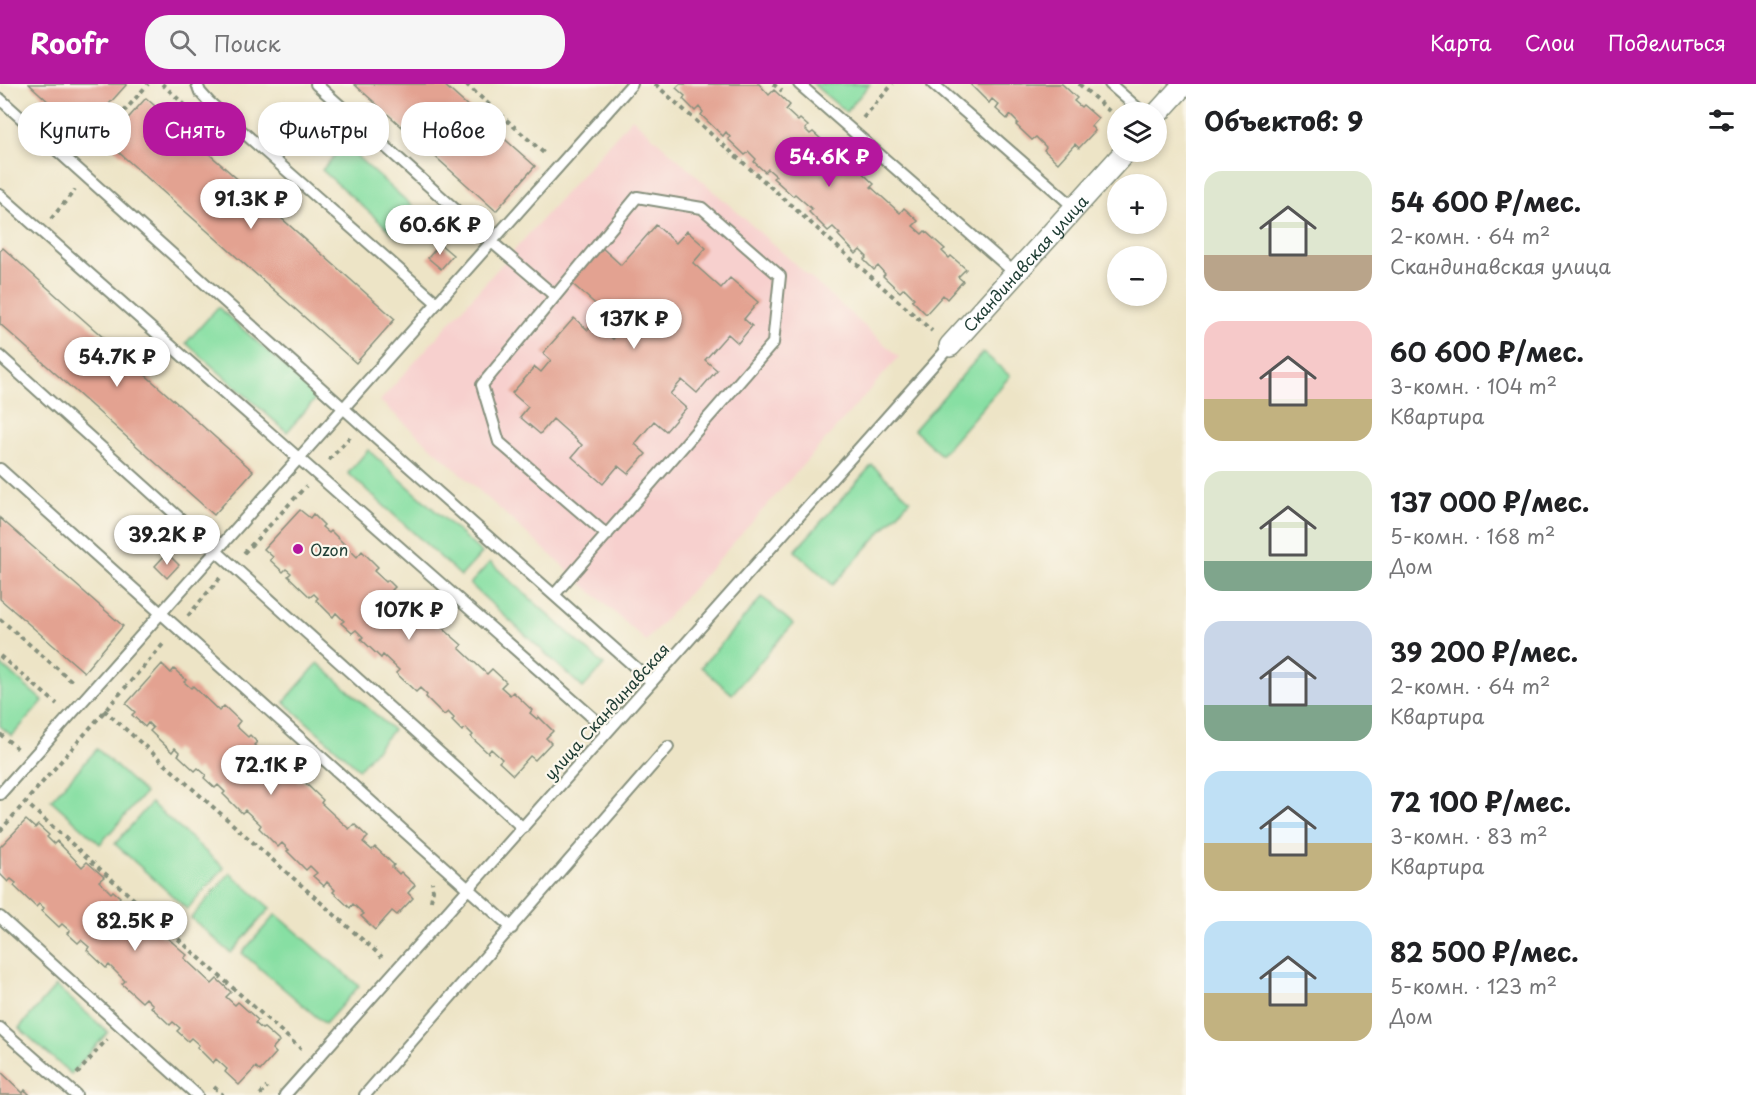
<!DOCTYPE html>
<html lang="ru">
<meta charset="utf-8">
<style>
:root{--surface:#fff;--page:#f6f6f6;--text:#202124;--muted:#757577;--accent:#b5179e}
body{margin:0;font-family:"Playpen Sans",sans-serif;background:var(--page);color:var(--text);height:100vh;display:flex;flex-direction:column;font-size:22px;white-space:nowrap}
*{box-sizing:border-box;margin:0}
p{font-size:20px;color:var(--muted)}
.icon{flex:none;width:33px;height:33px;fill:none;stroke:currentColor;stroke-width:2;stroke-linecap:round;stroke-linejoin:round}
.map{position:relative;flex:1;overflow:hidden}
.details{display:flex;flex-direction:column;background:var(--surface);width:570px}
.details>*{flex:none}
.top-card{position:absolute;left:18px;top:18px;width:570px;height:54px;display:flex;gap:12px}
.controls{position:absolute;left:1107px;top:18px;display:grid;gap:12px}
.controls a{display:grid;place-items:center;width:60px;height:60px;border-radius:50%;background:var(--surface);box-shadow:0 3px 9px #0003;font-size:30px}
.price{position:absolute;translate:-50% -51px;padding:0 14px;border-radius:21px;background:#fff;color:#222;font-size:20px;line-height:39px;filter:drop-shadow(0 2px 3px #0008)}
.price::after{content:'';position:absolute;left:50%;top:36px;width:18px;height:14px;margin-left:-9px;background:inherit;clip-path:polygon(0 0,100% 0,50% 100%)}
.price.selected{background:var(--accent);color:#fff}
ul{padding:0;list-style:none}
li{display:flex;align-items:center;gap:18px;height:150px;padding:0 18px}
li span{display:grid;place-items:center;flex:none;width:168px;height:120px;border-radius:18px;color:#555}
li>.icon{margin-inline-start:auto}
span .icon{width:72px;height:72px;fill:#fffc;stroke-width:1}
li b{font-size:26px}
h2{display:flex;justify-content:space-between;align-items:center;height:72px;padding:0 18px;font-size:26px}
.chip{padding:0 21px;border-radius:24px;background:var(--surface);box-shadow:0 3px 9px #0003;font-size:21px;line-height:54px}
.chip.selected{background:var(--accent);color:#fff}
header{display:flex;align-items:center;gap:36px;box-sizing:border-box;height:84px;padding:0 30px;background:var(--accent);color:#fff}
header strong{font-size:28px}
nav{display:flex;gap:33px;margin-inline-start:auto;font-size:21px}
.search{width:420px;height:54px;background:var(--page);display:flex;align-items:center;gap:15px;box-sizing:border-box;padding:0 21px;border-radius:24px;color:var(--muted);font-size:22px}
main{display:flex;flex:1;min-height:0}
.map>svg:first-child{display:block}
.built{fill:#f7d0ce}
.green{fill:#87dfa3;stroke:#538e6c;stroke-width:1.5}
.building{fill:#e3a291}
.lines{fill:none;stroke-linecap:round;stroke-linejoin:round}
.lane-casing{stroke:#86907d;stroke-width:14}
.street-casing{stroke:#86907d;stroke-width:24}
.path{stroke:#86907d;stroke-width:4;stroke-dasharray:4.5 4.5;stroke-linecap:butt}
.lane{stroke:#fff;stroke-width:10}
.street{stroke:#fff;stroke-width:21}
.poi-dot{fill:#b5179e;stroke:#fbf7ec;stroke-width:2}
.labels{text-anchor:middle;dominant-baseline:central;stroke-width:4.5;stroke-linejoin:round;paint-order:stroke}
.street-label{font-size:16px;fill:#1f3d34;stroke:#fbf7ec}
.poi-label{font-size:16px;fill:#1f3d34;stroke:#fbf7ec;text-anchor:start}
</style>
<header>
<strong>Roofr</strong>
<div class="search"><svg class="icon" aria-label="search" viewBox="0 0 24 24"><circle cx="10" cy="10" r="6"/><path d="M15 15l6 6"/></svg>Поиск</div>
<nav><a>Карта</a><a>Слои</a><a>Поделиться</a></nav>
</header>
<main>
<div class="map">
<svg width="1186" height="1011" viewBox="0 0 1186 1011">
<rect width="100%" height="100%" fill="#fbf7ec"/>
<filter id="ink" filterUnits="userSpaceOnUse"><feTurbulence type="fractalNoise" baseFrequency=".0167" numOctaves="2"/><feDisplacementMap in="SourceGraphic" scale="12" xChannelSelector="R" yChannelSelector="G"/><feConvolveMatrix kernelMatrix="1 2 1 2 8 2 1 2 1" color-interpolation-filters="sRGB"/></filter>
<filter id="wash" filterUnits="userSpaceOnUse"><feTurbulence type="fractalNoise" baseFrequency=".008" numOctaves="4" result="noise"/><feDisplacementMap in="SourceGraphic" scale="24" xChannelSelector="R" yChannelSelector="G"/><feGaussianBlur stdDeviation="1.35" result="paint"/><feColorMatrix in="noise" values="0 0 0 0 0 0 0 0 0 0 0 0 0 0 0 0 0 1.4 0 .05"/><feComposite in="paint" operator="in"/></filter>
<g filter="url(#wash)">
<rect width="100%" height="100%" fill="#ede4c6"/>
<path class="built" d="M 632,34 L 899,273 L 646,557 L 380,317 Z"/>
<path class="green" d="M 813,0 L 870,0 L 846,28 Z
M 344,61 L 419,128 C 432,147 417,161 397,153 L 322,86 Z
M 218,223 L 318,312 L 287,348 L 186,259 Z
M 983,268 L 1010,292 L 941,371 L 914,346 Z
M 368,366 L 482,469 L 461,492 L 348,389 Z
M 872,381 L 910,416 L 833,501 L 795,467 Z
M 490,478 L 604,581 L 583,604 L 470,500 Z
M 762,513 L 793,540 L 732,610 L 701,583 Z
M 318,579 L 393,646 L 359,685 L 284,618 Z
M 0,580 L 43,617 L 12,652 L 0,642 Z
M 97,665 L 145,709 L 100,760 L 51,716 Z
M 151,719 L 224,784 L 187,825 L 115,760 Z
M 230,789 L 270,824 L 231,869 L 191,834 Z
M 276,830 L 359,902 L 325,940 L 242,869 Z
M 56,902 L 108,948 L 71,990 L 19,944 Z"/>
<g id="blocks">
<path class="building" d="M 29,0 L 127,0 L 83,49 Z
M 354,0 L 443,0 L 535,82 L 496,127 Z
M 680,0 L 759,0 L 769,11 L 774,6 L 790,21 L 786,26 L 798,37 L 800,35 L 808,42 L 805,45 L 810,50 L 813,48 L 850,81 L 852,79 L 874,100 L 871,103 L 900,129 L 904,124 L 918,137 L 913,142 L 922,150 L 925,147 L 945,165 L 942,167 L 949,174 L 951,172 L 966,185 L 958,193 L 963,197 L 947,215 L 943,211 L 926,230 L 912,216 L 914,214 L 904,204 L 900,208 L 883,192 L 885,190 L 878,182 L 874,186 L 864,176 L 867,173 L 860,166 L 856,170 L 838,151 L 840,150 L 833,143 L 828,147 L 809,128 L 812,125 L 795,110 L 793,112 L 773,94 L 776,92 L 768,85 L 765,88 L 754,78 L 756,75 L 749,68 L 745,71 L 728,55 L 730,53 L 726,48 L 723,52 L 701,31 L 703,28 L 699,23 L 695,27 L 683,15 L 685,12 L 676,4 Z
M 970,0 L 1062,0 L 1077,14 L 1074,17 L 1081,23 L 1083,21 L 1098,34 L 1091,42 L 1095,47 L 1079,64 L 1075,60 L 1058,79 L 1044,66 L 1046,63 L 1036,53 L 1032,56 L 1016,41 L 1018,39 L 1010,31 L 1007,35 L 996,25 L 999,21 L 992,15 L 989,19 Z
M 146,14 L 395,235 L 356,279 L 107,58 Z
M 656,141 L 676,159 L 687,147 L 706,164 L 693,179 L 721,204 L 730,194 L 758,218 L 744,235 L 752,242 L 738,259 L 728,250 L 705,276 L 717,286 L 697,309 L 682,296 L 670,310 L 686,324 L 666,347 L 654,337 L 635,360 L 646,370 L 628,390 L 618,382 L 603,400 L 572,373 L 582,361 L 553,335 L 540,350 L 520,333 L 528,323 L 512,309 L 535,283 L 541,288 L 551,276 L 543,269 L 574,234 L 588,246 L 594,239 L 613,255 L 623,244 L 569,197 L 600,162 L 621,181 Z
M 440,160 L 453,171 L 441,185 L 428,174 Z
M 3,164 L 253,387 L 214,431 L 0,240 L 0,167 Z
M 300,426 L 310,434 L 313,430 L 324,441 L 322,443 L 329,449 L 331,447 L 357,473 L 362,467 L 378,483 L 374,487 L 386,498 L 388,496 L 395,503 L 392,506 L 398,512 L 400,509 L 437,543 L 439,541 L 462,561 L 459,564 L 487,590 L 492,585 L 506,598 L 501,603 L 510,611 L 513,608 L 532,626 L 530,629 L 537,635 L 539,633 L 553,647 L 546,654 L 551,659 L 535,676 L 530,672 L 513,691 L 499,678 L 502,675 L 491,665 L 488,669 L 471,653 L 473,651 L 466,644 L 462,647 L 452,637 L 454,634 L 448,628 L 444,631 L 426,613 L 427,611 L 420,604 L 416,608 L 396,589 L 399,586 L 383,571 L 381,574 L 361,555 L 363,553 L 356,546 L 352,549 L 341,539 L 344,537 L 336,529 L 333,533 L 316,516 L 318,514 L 314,510 L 310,513 L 288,492 L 291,489 L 286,485 L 283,488 L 270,476 L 273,473 L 264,465 Z
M 0,434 L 123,542 L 84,588 L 0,515 Z
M 167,469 L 179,481 L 167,494 L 155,482 Z
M 162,580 L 171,589 L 174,585 L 186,596 L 184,598 L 191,604 L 193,602 L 219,627 L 224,622 L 240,637 L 236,642 L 248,653 L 250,651 L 257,658 L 254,661 L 260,666 L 262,664 L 299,698 L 301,695 L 323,716 L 321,719 L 349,745 L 354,740 L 368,753 L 363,758 L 372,766 L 375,763 L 394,781 L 392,783 L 399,790 L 401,788 L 415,801 L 408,809 L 413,814 L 397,831 L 392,827 L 375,846 L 361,832 L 364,830 L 353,820 L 350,824 L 333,808 L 335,806 L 327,798 L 324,802 L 313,792 L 317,789 L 310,782 L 306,786 L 287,767 L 289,766 L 282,759 L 278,763 L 259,744 L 261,741 L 245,726 L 242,729 L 223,710 L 225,708 L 218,701 L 215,704 L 204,694 L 206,691 L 198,684 L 195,687 L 178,671 L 180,669 L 175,664 L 172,668 L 150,647 L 153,644 L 148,639 L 145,643 L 132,631 L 135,628 L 126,620 Z
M 26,736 L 35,744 L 38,741 L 49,751 L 47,753 L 54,760 L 57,757 L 82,783 L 87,778 L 104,793 L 99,797 L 111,809 L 113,807 L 120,813 L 118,817 L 124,822 L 126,819 L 162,853 L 164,851 L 187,871 L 184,874 L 212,900 L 217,895 L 231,908 L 226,913 L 235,921 L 238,918 L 258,936 L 255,939 L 262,945 L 264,944 L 279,957 L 272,965 L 276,969 L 260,987 L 256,983 L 239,1001 L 225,988 L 227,985 L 216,975 L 213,979 L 197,963 L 199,961 L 191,954 L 188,957 L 177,947 L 180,944 L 173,938 L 170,941 L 151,923 L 153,921 L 146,914 L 142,918 L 122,900 L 125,897 L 109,881 L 106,884 L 87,866 L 89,863 L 81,856 L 78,859 L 67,849 L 70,847 L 62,840 L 59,843 L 42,827 L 44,824 L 39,820 L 36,823 L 14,802 L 16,799 L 11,795 L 8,798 L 0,790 L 0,763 Z
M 0,987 L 23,1009 L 25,1006 L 30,1011 L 0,1011 Z"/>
</g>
</g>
<g filter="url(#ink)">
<use href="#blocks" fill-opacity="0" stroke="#86907d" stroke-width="1.5"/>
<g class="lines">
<g class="lane-casing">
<path id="lane" d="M 197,0 L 200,8 L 209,18 L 437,219
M 316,0 L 480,148 L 555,212
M 799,0 L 1016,190
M 933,0 L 1075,124
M 1110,0 L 1142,28
M 0,15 L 361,340 L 652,598
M 0,111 L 608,647
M 0,272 L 523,744
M 0,385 L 512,844
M 554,511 L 773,259 L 780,192 L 702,124 L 637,113 L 482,301 L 499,358 L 607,451
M 0,710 L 632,0
M 0,833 L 197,1011
M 0,944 L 76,1011
M 285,1011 L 950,262
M 365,1011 L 668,663"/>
</g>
<g class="street-casing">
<g id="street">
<path d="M 1156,31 L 1184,0"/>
<path id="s1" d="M 950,262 L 1125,68"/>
</g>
</g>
<path class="path" d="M 162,0 L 185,21
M 466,0 L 546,71
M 655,0 L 932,247
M 773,0 L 782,7
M 1079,0 L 1116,33 L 1117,46
M 863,34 L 893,0
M 88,69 L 148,0
M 51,135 L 75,106
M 329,376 L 350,353
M 244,469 L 306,402
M 188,532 L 220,494
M 0,535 L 74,599
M 0,572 L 57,620
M 104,626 L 382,873
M 0,650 L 18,665
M 24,717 L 301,965
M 0,747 L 165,558
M 431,817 L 433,806 L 432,798
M 77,990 L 107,955
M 214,1003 L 223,1011
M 260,1011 L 267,1003"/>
<use href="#lane" class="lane"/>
<use href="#street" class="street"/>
</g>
</g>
<circle class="poi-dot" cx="298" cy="465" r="6"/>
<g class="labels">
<g class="street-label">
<text stroke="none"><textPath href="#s1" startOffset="112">Скандинавская улица</textPath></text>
<text transform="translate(606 627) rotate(-48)">улица Скандинавская</text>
</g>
<g class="poi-label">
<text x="310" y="465">Ozon</text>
</g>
</g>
</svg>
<div class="controls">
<a><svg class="icon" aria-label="layers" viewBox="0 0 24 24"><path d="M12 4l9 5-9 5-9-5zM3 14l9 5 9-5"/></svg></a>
<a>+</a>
<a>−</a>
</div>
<b class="price selected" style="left:829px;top:104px">54.6K ₽</b>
<b class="price" style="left:251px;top:146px">91.3K ₽</b>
<b class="price" style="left:440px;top:172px">60.6K ₽</b>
<b class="price" style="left:634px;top:266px">137K ₽</b>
<b class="price" style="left:117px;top:304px">54.7K ₽</b>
<b class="price" style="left:167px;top:482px">39.2K ₽</b>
<b class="price" style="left:409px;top:557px">107K ₽</b>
<b class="price" style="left:271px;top:712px">72.1K ₽</b>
<b class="price" style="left:135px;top:868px">82.5K ₽</b>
<div class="top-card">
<a class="chip">Купить</a>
<a class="chip selected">Снять</a>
<a class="chip">Фильтры</a>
<a class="chip">Новое</a>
</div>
</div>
<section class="details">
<h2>Объектов: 9<svg class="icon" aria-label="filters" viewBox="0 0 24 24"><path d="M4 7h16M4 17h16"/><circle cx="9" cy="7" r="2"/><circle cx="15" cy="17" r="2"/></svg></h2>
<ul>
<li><span style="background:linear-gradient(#dfe7d0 70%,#b9a48a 0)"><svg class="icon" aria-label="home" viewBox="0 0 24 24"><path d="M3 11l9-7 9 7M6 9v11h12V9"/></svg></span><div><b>54 600 ₽/мес.</b><p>2-комн. · 64 m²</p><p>Скандинавская улица</p></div></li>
<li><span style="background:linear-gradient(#f6c9c9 65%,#c2b280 0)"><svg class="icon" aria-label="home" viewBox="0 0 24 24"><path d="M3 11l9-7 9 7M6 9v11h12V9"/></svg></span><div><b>60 600 ₽/мес.</b><p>3-комн. · 104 m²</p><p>Квартира</p></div></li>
<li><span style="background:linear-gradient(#dfe7d0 75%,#7fa58c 0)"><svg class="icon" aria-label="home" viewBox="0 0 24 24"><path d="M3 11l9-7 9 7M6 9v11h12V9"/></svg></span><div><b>137 000 ₽/мес.</b><p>5-комн. · 168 m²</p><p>Дом</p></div></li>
<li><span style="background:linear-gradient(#c9d6e8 70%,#7fa58c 0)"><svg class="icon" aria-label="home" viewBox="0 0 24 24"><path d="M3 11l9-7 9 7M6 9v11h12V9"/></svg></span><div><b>39 200 ₽/мес.</b><p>2-комн. · 64 m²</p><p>Квартира</p></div></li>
<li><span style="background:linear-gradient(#bfe0f5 60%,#c2b280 0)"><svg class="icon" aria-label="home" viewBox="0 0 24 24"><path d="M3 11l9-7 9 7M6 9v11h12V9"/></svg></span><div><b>72 100 ₽/мес.</b><p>3-комн. · 83 m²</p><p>Квартира</p></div></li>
<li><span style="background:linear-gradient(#bfe0f5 60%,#c2b280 0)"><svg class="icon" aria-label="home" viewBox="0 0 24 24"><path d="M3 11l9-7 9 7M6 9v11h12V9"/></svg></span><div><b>82 500 ₽/мес.</b><p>5-комн. · 123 m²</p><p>Дом</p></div></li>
</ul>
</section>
</main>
